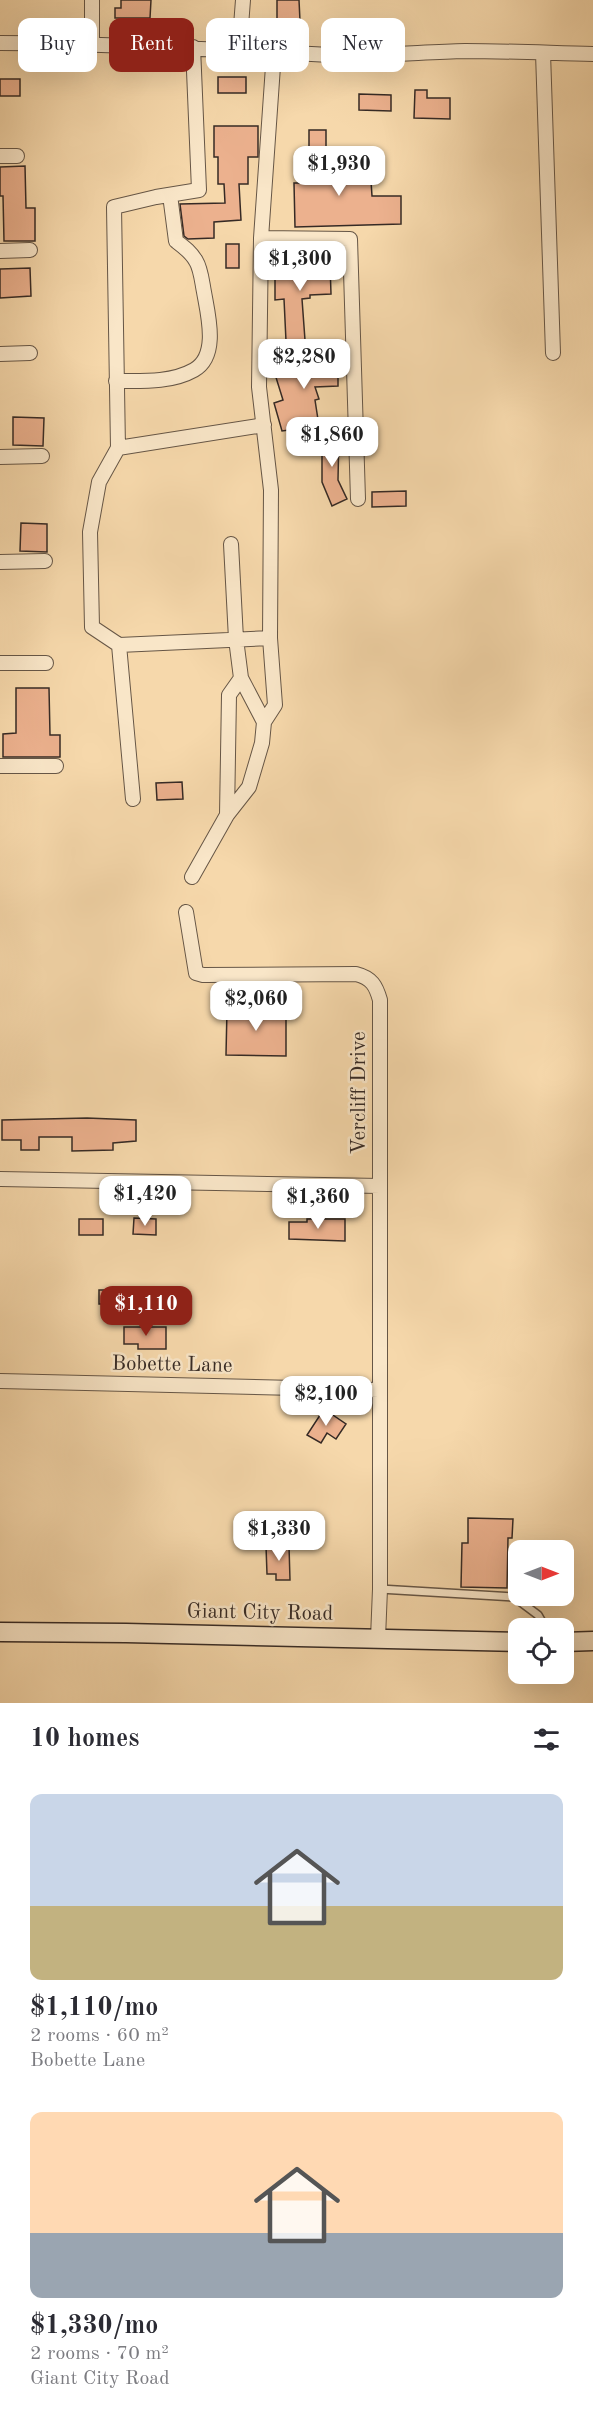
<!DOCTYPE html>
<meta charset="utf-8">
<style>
:root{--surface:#fff;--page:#f7f7f7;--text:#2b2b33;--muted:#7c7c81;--accent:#8f2418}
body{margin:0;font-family:"Old Standard TT",serif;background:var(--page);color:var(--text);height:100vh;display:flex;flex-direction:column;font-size:22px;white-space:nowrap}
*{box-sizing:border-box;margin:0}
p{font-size:20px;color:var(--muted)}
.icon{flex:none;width:33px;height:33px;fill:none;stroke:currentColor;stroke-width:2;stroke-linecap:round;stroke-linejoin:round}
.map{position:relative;height:1703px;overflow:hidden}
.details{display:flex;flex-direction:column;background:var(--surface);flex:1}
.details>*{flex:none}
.hud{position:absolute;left:18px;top:18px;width:558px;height:54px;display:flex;gap:12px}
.needle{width:39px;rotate:90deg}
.buttons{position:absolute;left:508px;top:1540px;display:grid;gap:12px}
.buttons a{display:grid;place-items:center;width:66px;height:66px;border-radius:12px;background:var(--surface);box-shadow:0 6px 24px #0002;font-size:30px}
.price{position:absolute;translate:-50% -51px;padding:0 14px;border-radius:12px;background:#fff;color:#222;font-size:20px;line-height:39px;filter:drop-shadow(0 2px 3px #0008)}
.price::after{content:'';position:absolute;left:50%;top:36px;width:18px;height:14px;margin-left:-9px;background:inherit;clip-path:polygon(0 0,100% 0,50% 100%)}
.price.selected{background:var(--accent);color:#fff}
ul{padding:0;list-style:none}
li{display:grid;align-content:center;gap:12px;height:318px;padding:0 30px}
li span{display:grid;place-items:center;height:186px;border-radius:12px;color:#555}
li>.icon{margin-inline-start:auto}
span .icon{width:108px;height:108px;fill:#fffc;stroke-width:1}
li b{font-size:26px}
h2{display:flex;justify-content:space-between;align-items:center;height:72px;padding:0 30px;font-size:26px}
.pill{padding:0 21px;border-radius:12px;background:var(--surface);box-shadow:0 6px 24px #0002;font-size:21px;line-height:54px}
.pill.selected{background:var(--accent);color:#fff}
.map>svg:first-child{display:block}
.building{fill:#ecb18e;stroke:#362a25;stroke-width:1.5}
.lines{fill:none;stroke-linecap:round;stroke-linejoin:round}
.lane-casing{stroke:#665646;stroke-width:10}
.street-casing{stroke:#665646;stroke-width:16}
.secondary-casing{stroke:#362a25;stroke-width:21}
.lane{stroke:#f9e6c8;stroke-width:7}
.street{stroke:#f9e6c8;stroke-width:14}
.secondary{stroke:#f9e6c8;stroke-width:18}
.labels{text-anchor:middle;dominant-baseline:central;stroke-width:5;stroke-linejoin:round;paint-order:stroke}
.street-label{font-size:21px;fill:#362a25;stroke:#f9e6c8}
</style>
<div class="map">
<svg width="593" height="1703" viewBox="0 0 593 1703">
<rect width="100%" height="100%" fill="#f6d8ab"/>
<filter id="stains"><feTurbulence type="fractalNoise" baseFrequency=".00333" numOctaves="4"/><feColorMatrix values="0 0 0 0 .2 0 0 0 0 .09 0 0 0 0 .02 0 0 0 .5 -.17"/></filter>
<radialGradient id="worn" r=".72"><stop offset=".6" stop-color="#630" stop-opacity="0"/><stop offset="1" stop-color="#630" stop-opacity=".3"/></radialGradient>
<path class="building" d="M 121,0 L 151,0 L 150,18 L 115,18 L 115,8 L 121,8 Z
M 277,0 L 299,0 L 300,21 L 277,21 Z
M 218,77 L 246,77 L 246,93 L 218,93 Z
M 0,79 L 20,79 L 20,96 L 0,96 Z
M 415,90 L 427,90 L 427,98 L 450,98 L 450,119 L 414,118 Z
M 359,94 L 391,95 L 391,111 L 359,110 Z
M 214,126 L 258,126 L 258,157 L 248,157 L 248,184 L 239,184 L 241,220 L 214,222 L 214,238 L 188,239 L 184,236 L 180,204 L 225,203 L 224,184 L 218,184 L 218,157 L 214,157 Z
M 309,130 L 326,130 L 326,181 L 371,181 L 372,196 L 401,196 L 401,224 L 295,227 L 294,183 L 309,183 Z
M 25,166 L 26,208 L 35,208 L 35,241 L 4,241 L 3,196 L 0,196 L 0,167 Z
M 226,244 L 239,244 L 239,268 L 226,268 Z
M 275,264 L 330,264 L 331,294 L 310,295 L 310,298 L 302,299 L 305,340 L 286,341 L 284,299 L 275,300 Z
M 30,268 L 31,296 L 0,298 L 0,269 Z
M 321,354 L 338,354 L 338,386 L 315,387 L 319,399 L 315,400 L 319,426 L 282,431 L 274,403 L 283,400 L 274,371 Z
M 13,417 L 44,418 L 43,446 L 13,445 Z
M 322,432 L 339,432 L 338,480 L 347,499 L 332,506 L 322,482 Z
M 406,491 L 406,506 L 372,507 L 372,492 Z
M 21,523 L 47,524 L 47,552 L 20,551 Z
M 16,688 L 49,688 L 50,735 L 60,735 L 60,757 L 3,757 L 3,734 L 16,733 Z
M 182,782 L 183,799 L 157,800 L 156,783 Z
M 227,1009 L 286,1009 L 286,1056 L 226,1055 Z
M 87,1118 L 136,1120 L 136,1141 L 113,1143 L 113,1150 L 72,1151 L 72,1137 L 39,1137 L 39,1150 L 21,1150 L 21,1140 L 2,1140 L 2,1120 Z
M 134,1218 L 156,1219 L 156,1235 L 133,1234 Z
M 79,1219 L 103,1219 L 103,1235 L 79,1235 Z
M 307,1219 L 345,1219 L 345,1241 L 289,1239 L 289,1222 L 307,1222 Z
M 99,1290 L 116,1290 L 116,1304 L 99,1304 Z
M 124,1327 L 166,1327 L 166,1349 L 138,1349 L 138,1344 L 124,1344 Z
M 324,1409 L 346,1424 L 336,1439 L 327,1433 L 321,1443 L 307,1435 Z
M 468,1518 L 513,1519 L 512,1538 L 508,1538 L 507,1588 L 461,1587 L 462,1543 L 468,1543 Z
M 266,1546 L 289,1546 L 290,1580 L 276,1580 L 276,1574 L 267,1574 Z"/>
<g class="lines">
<g class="lane-casing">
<path id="lane" d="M 380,1589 L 514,1597 L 538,1615 L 546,1629"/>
</g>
<g class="street-casing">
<path id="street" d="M 92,0 L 92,43
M 0,43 C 113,43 225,51 337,55 C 380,56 423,52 465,51 C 508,51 550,53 593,54
M 239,52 L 243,0
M 543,53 L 553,353
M 0,156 L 17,156
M 261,238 L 350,239 L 358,499
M 0,251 L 30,250
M 0,354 L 30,353
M 116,381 C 141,381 171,383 194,370 C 219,356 208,315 204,292 C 202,282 201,269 196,261 C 191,252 184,247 176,241 L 170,195
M 118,448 L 264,425
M 0,457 L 42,456
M 231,544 L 236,639 L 241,678 L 264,722
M 0,562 L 45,561
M 119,645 L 270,638
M 0,663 L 46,663
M 0,766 L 56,766
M 133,799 L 119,645 L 92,627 L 90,532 L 99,482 L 118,448 L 114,207 L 156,197 L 199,190 L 193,47
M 227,815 L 229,695 L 241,678
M 192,877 L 227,815 L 249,787 L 262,743 L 264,722 L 275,705 L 270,638 L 271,490 L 259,387 L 261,238 L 274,52
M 186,912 L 196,973 L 203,975 L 356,974 C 372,978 376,986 380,1000 L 380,1589 L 378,1638
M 0,1179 L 380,1186
M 0,1381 L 379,1390"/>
</g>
<g class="secondary-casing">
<path id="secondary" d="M 0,1632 L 126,1633 L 519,1642
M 564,1642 L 593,1641"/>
</g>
<use href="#lane" class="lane"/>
<use href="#street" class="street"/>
<use href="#secondary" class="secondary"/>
</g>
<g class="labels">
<g class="street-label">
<text transform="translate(359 1093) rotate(-90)">Vercliff Drive</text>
<text transform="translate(172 1365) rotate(1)">Bobette Lane</text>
<text transform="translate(260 1613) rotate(1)">Giant City Road</text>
</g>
</g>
<rect width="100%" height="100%" filter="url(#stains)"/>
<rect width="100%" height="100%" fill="url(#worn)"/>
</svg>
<div class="buttons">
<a><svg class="needle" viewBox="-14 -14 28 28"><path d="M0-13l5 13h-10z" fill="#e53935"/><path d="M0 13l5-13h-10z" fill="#7c7c81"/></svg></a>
<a><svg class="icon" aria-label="locate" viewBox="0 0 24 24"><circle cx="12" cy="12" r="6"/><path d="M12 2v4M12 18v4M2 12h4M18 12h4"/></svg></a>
</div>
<b class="price" style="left:339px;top:197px">$1,930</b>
<b class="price" style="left:300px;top:292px">$1,300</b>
<b class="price" style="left:304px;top:390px">$2,280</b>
<b class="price" style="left:332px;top:468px">$1,860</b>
<b class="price" style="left:256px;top:1032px">$2,060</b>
<b class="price" style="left:145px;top:1227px">$1,420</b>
<b class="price" style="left:318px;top:1230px">$1,360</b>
<b class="price selected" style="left:146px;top:1337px">$1,110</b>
<b class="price" style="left:326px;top:1427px">$2,100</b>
<b class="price" style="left:279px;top:1562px">$1,330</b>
<div class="hud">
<a class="pill">Buy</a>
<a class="pill selected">Rent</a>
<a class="pill">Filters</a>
<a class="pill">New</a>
</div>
</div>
<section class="details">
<h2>10 homes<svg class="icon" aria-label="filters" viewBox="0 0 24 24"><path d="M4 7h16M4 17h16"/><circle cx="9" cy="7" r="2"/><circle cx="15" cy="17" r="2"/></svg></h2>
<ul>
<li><span style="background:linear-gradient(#c9d6e8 60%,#c2b280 0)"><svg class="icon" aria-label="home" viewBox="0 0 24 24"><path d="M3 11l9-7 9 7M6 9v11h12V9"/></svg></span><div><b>$1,110/mo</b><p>2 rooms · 60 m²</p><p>Bobette Lane</p></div></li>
<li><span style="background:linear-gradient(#ffd9b3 65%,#9aa5b1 0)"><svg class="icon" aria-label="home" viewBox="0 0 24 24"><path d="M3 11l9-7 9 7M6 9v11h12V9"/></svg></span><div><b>$1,330/mo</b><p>2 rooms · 70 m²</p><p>Giant City Road</p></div></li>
</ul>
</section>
